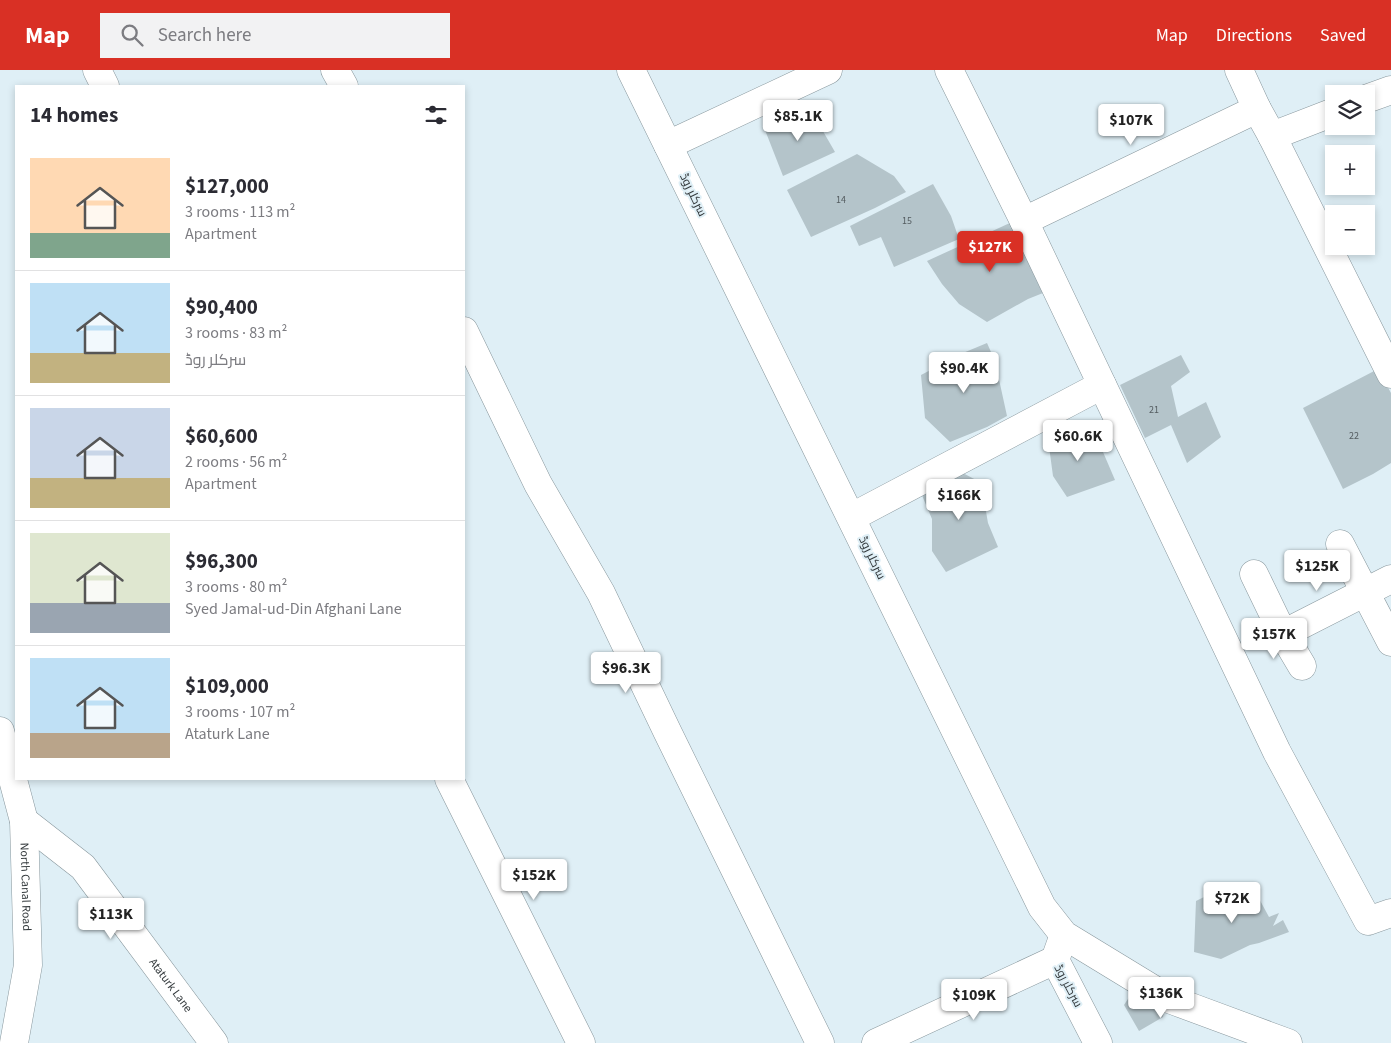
<!DOCTYPE html>
<meta charset="utf-8">
<style>
:root{--surface:#fff;--page:#f2f2f3;--text:#2b2b33;--muted:#7c7c81;--line:#e1e1e2;--accent:#d93025}
body{margin:0;font-family:"Source Sans 3",Cairo,sans-serif;background:var(--page);color:var(--text);height:100vh;display:flex;flex-direction:column;font-size:19px;white-space:nowrap}
*{box-sizing:border-box;margin:0}
p{font-size:16px;color:var(--muted)}
.icon{flex:none;width:28px;height:28px;fill:none;stroke:currentColor;stroke-width:2;stroke-linecap:round;stroke-linejoin:round}
.map{position:relative;flex:1;overflow:hidden}
.panel{position:absolute;left:15px;top:15px;width:450px;height:695px;display:flex;flex-direction:column;background:var(--surface);border-radius:0px;box-shadow:0 2px 8px #0003}
.panel>*{flex:none}
.buttons{position:absolute;left:1325px;top:15px;display:grid;gap:10px}
.buttons a{display:grid;place-items:center;width:50px;height:50px;border-radius:0px;background:var(--surface);box-shadow:0 2px 8px #0003;font-size:25px}
.price{position:absolute;translate:-50% -42px;padding:0 11px;border-radius:5px;background:#fff;color:#222;font-size:16px;line-height:32px;filter:drop-shadow(0 1px 2px #0008)}
.price::after{content:'';position:absolute;left:50%;top:30px;width:15px;height:11px;margin-left:-8px;background:inherit;clip-path:polygon(0 0,100% 0,50% 100%)}
.price.selected{background:var(--accent);color:#fff}
ul{padding:0;list-style:none}
li{display:flex;align-items:center;gap:15px;height:125px;padding:0 15px}
li+li{border-top:1px solid var(--line)}
li span{display:grid;place-items:center;flex:none;width:140px;height:100px;border-radius:0px;color:#555}
li>.icon{margin-inline-start:auto}
span .icon{width:60px;height:60px;fill:#fffc;stroke-width:1}
li b{font-size:21px}
h2{display:flex;justify-content:space-between;align-items:center;height:60px;padding:0 15px;font-size:21px}
header{display:flex;align-items:center;gap:30px;box-sizing:border-box;height:70px;padding:0 25px;background:var(--accent);color:#fff}
header strong{font-size:24px}
nav{display:flex;gap:28px;margin-inline-start:auto;font-size:18px}
.search{width:350px;height:45px;background:var(--page);display:flex;align-items:center;gap:12px;box-sizing:border-box;padding:0 18px;border-radius:0px;color:var(--muted);font-size:19px}
.map>svg:first-child{display:block}
.building{fill:#b4c4ca}
.lines{fill:none;stroke-linecap:round;stroke-linejoin:round}
.minor-casing{stroke:#88979d;stroke-width:29}
.tertiary-casing{stroke:#88979d;stroke-width:29}
.secondary-casing{stroke:#88979d;stroke-width:29}
.minor{stroke:#fff;stroke-width:28}
.tertiary{stroke:#fff;stroke-width:28}
.secondary{stroke:#fff;stroke-width:28}
.labels{text-anchor:middle;dominant-baseline:central;stroke-width:4;stroke-linejoin:round;paint-order:stroke}
.number-label{font-size:10px;fill:#545c60}
.street-label{font-size:12px;fill:#343a3d;stroke:#dfeff6}
</style>
<header>
<strong>Map</strong>
<div class="search"><svg class="icon" aria-label="search" viewBox="0 0 24 24"><circle cx="10" cy="10" r="6"/><path d="M15 15l6 6"/></svg>Search here</div>
<nav><a>Map</a><a>Directions</a><a>Saved</a></nav>
</header>
<div class="map">
<svg width="1391" height="973" viewBox="0 0 1391 973">
<rect width="100%" height="100%" fill="#dfeff6"/>
<path class="building" d="M 809,37 L 835,82 L 783,106 L 765,60 Z
M 857,84 L 894,106 L 906,122 L 875,138 L 811,167 L 787,120 Z
M 933,114 L 951,146 L 959,169 L 894,197 L 881,167 L 859,176 L 850,156 Z
M 1012,152 L 1048,221 L 1028,229 L 987,252 L 959,234 L 942,214 L 927,191 Z
M 987,273 L 995,291 L 1007,346 L 987,357 L 950,372 L 925,348 L 921,305 L 963,283 Z
M 1181,285 L 1190,302 L 1171,316 L 1178,347 L 1206,332 L 1221,367 L 1187,393 L 1171,355 L 1145,368 L 1120,315 Z
M 1378,299 L 1391,323 L 1391,393 L 1373,404 L 1343,419 L 1303,338 Z
M 1083,357 L 1093,366 L 1103,382 L 1115,410 L 1067,427 L 1053,406 L 1048,369 L 1070,358 Z
M 961,402 L 976,410 L 983,424 L 988,453 L 998,477 L 946,502 L 932,481 L 932,449 L 921,423 Z
M 1228,815 L 1235,833 L 1256,823 L 1269,847 L 1279,843 L 1273,856 L 1283,850 L 1289,862 L 1259,873 L 1250,875 L 1221,889 L 1194,882 L 1196,831 Z
M 1137,915 L 1165,934 L 1163,947 L 1139,961 L 1124,935 Z"/>
<g class="lines">
<g class="minor-casing">
<g id="minor">
<path d="M 97,0 L 105,16"/>
<path d="M 335,0 L 344,16"/>
<path d="M 949,0 L 1024,151 L 1277,682 L 1368,851 L 1391,843"/>
<path d="M 1239,0 L 1257,39 L 1272,66 L 1391,304"/>
<path d="M 1366,29 L 1391,20"/>
<path d="M 1272,66 L 1334,42"/>
<path d="M 668,75 L 828,0"/>
<path d="M 1024,151 L 1257,39"/>
<path d="M 464,261 L 538,414 L 601,523 L 667,661 L 820,973"/>
<path d="M 852,447 L 1102,315"/>
<path d="M 1340,474 L 1391,572"/>
<path d="M 1254,504 L 1283,564 L 1391,509"/>
<path d="M 1283,564 L 1302,596"/>
<path d="M 449,709 L 581,973"/>
<path id="s1" d="M 24,751 L 83,797 L 214,973"/>
<path d="M 1061,873 L 1055,890 L 1098,973"/>
<path d="M 876,973 L 1055,890"/>
</g>
</g>
<g class="tertiary-casing">
<path id="tertiary" d="M 631,0 L 1042,837 L 1064,865 L 1169,929 L 1288,973"/>
</g>
<g class="secondary-casing">
<g id="secondary">
<path id="s2" d="M 0,661 L 24,751 L 28,895 L 14,973"/>
</g>
</g>
<use href="#minor" class="minor"/>
<use href="#tertiary" class="tertiary"/>
<use href="#secondary" class="secondary"/>
</g>
<g class="labels">
<g class="number-label">
<text x="841" y="130">14</text>
<text x="907" y="151">15</text>
<text x="1154" y="340">21</text>
<text x="1354" y="366">22</text>
</g>
<g class="street-label">
<text transform="translate(693 125) rotate(64)">سرکلر روڈ</text>
<text transform="translate(872 488) rotate(64)">سرکلر روڈ</text>
<text stroke="none"><textPath href="#s2" startOffset="159">North Canal Road</textPath></text>
<text stroke="none"><textPath href="#s1" startOffset="222">Ataturk Lane</textPath></text>
<text transform="translate(1068 916) rotate(62)">سرکلر روڈ</text>
</g>
</g>
</svg>
<div class="buttons">
<a><svg class="icon" aria-label="layers" viewBox="0 0 24 24"><path d="M12 4l9 5-9 5-9-5zM3 14l9 5 9-5"/></svg></a>
<a>+</a>
<a>−</a>
</div>
<b class="price" style="left:798px;top:72px">$85.1K</b>
<b class="price" style="left:1131px;top:76px">$107K</b>
<b class="price selected" style="left:990px;top:203px">$127K</b>
<b class="price" style="left:964px;top:324px">$90.4K</b>
<b class="price" style="left:1078px;top:392px">$60.6K</b>
<b class="price" style="left:959px;top:451px">$166K</b>
<b class="price" style="left:1317px;top:522px">$125K</b>
<b class="price" style="left:1274px;top:590px">$157K</b>
<b class="price" style="left:626px;top:624px">$96.3K</b>
<b class="price" style="left:534px;top:831px">$152K</b>
<b class="price" style="left:1232px;top:854px">$72K</b>
<b class="price" style="left:111px;top:870px">$113K</b>
<b class="price" style="left:1161px;top:949px">$136K</b>
<b class="price" style="left:974px;top:951px">$109K</b>
<section class="panel">
<h2>14 homes<svg class="icon" aria-label="filters" viewBox="0 0 24 24"><path d="M4 7h16M4 17h16"/><circle cx="9" cy="7" r="2"/><circle cx="15" cy="17" r="2"/></svg></h2>
<ul>
<li><span style="background:linear-gradient(#ffd9b3 75%,#7fa58c 0)"><svg class="icon" aria-label="home" viewBox="0 0 24 24"><path d="M3 11l9-7 9 7M6 9v11h12V9"/></svg></span><div><b>$127,000</b><p>3 rooms · 113 m²</p><p>Apartment</p></div></li>
<li><span style="background:linear-gradient(#bfe0f5 70%,#c2b280 0)"><svg class="icon" aria-label="home" viewBox="0 0 24 24"><path d="M3 11l9-7 9 7M6 9v11h12V9"/></svg></span><div><b>$90,400</b><p>3 rooms · 83 m²</p><p>سرکلر روڈ</p></div></li>
<li><span style="background:linear-gradient(#c9d6e8 70%,#c2b280 0)"><svg class="icon" aria-label="home" viewBox="0 0 24 24"><path d="M3 11l9-7 9 7M6 9v11h12V9"/></svg></span><div><b>$60,600</b><p>2 rooms · 56 m²</p><p>Apartment</p></div></li>
<li><span style="background:linear-gradient(#dfe7d0 70%,#9aa5b1 0)"><svg class="icon" aria-label="home" viewBox="0 0 24 24"><path d="M3 11l9-7 9 7M6 9v11h12V9"/></svg></span><div><b>$96,300</b><p>3 rooms · 80 m²</p><p>Syed Jamal-ud-Din Afghani Lane</p></div></li>
<li><span style="background:linear-gradient(#bfe0f5 75%,#b9a48a 0)"><svg class="icon" aria-label="home" viewBox="0 0 24 24"><path d="M3 11l9-7 9 7M6 9v11h12V9"/></svg></span><div><b>$109,000</b><p>3 rooms · 107 m²</p><p>Ataturk Lane</p></div></li>
</ul>
</section>
</div>
